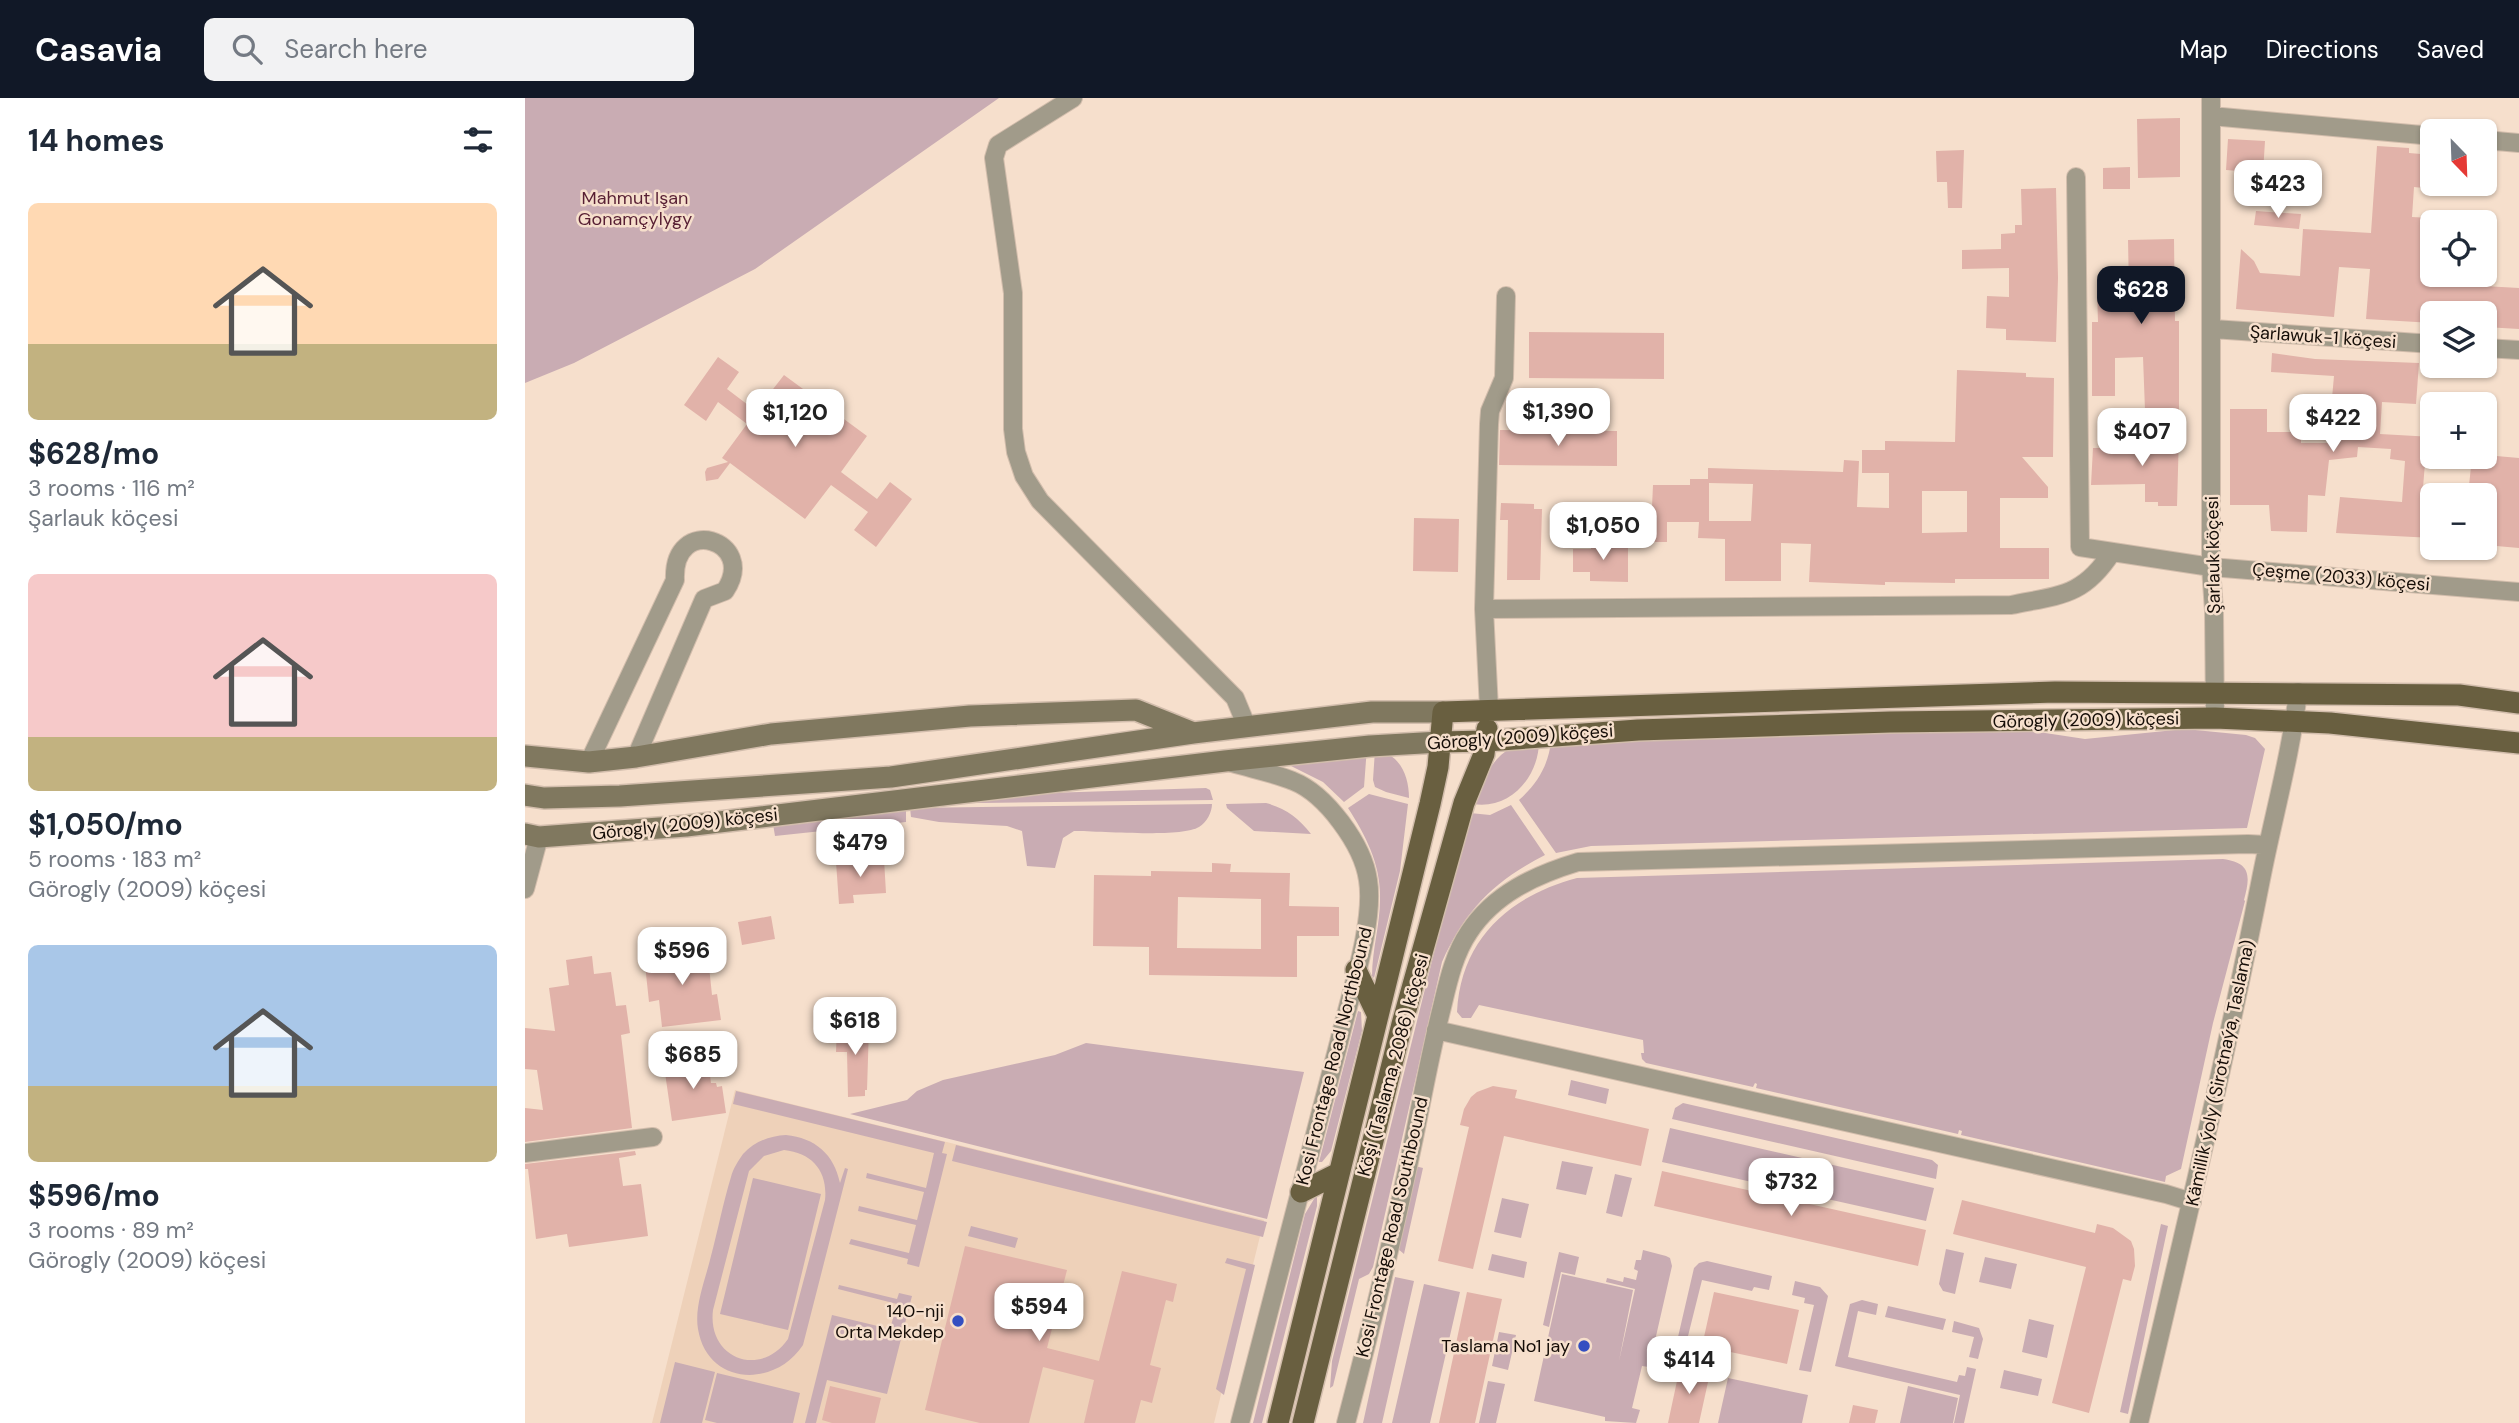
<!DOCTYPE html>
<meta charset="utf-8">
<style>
:root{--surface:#fff;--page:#f2f2f3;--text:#1f2937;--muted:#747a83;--accent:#111827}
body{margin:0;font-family:"DM Sans",sans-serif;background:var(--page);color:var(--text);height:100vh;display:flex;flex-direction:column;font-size:26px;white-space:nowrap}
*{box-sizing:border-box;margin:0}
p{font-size:23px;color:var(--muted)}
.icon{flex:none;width:38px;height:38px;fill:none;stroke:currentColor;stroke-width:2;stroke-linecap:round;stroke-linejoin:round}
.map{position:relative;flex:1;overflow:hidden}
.sheet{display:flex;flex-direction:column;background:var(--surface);width:525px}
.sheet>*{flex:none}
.needle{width:46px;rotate:157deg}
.buttons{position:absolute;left:1895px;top:21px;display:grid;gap:14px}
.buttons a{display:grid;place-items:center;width:77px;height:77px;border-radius:10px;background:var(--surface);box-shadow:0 2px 5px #0004;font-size:35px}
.price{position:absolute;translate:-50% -60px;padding:0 16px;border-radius:14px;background:#fff;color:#222;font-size:23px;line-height:46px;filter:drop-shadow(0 2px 4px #0008)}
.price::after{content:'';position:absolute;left:50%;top:42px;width:21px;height:16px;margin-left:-10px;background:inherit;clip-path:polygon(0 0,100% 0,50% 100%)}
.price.selected{background:var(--accent);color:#fff}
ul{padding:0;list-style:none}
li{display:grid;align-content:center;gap:14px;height:371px;padding:0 28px}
li span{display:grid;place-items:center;height:217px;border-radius:10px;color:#555}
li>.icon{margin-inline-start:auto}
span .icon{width:126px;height:126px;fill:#fffc;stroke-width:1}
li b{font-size:30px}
h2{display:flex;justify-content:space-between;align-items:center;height:84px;padding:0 28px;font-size:30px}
header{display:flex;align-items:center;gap:42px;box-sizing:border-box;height:98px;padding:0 35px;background:var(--accent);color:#fff}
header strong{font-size:33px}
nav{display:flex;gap:38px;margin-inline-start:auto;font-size:24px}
.search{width:490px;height:63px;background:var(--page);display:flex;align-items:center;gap:18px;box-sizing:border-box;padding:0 24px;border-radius:10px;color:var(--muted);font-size:26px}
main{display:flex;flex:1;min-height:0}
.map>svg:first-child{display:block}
.built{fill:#eed1b9}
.green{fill:#c9acb3;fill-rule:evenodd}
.building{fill:#e1b2a9;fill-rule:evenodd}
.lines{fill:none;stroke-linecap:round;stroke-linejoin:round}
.minor-casing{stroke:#d2bdac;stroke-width:20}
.secondary-casing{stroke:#d2bdac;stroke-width:24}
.primary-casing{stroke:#d2bdac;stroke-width:24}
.minor{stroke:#a19b8a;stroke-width:18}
.secondary{stroke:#80785f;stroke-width:21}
.primary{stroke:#695f40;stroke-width:21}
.poi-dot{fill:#344fc1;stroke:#f6dfcc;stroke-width:2.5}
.labels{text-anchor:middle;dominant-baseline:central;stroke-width:5;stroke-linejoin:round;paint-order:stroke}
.park-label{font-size:18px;fill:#571f33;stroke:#f6dfcc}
.street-label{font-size:18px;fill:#150d07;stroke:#f6dfcc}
.poi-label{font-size:18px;fill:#150d07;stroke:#f6dfcc;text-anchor:end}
</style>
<header>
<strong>Casavia</strong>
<div class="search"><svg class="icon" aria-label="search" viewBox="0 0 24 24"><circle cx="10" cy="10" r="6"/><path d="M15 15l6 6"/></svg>Search here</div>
<nav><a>Map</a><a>Directions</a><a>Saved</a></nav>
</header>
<main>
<section class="sheet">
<h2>14 homes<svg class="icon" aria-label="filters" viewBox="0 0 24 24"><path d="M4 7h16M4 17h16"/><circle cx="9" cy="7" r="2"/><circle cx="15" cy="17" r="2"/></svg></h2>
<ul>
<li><span style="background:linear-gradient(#ffd9b3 65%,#c2b280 0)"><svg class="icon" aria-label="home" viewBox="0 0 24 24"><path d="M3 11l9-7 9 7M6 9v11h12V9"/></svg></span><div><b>$628/mo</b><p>3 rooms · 116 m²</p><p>Şarlauk köçesi</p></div></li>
<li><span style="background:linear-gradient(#f6c9c9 75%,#c2b280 0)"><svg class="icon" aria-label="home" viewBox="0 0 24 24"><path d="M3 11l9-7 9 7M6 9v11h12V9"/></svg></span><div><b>$1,050/mo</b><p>5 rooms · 183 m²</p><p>Görogly (2009) köçesi</p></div></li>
<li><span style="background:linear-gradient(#a9c7e8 65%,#c2b280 0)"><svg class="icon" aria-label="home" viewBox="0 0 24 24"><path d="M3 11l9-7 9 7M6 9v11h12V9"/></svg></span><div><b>$596/mo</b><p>3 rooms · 89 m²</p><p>Görogly (2009) köçesi</p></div></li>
</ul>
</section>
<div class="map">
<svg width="1994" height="1325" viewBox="0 0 1994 1325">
<rect width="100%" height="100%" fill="#f6dfcc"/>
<path class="built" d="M 210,992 L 739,1122 L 689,1325 L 127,1325 Z"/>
<path class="green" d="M 0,0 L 474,0 L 230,171 L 49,265 L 0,285 Z
M 1486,630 L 1560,641 L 1660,631 L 1721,637 L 1730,640 L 1740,651 L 1722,730 L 1066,748 L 1031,755 L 994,702 C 1012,686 1023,668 1026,644 Z
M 1014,643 C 1014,679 985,712 948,706 C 957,686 965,661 986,650 C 994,646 1006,645 1014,643 Z
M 842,649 L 839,689 L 819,704 L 798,684 L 764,667 Z
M 850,652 C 874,655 884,677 884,700 L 861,694 L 850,689 L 848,682 Z
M 681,690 L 685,692 L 688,702 L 381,706 L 381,724 L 250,738 L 247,720 L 432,698 Z
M 844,696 L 883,706 L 875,773 L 849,880 L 847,878 C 847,852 855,827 855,801 C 856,767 841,738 823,710 Z
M 741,705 C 760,710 774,720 786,736 L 729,733 L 702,710 L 701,706 Z
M 687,706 C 687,714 682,724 674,729 C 656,740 574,733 549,733 L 538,740 L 530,770 L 502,768 L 497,733 L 482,728 L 414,724 L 386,719 L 385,710 Z
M 986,707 L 1020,757 C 969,783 940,812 917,864 L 848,1169 L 844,1176 L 834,1181 L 808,1288 L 805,1290 L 807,1263 L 940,731 L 945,715 L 965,717 Z
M 1698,761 C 1727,765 1725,779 1719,802 L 1720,803 L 1688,925 L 1656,1071 L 1641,1078 L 1640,1084 L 1436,1037 L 1437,1033 L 1434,1032 L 1433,1036 L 1231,990 L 1232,986 L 1230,985 L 1228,989 L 1121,965 L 1117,961 L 1116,955 L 1119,955 L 1118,942 L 954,907 L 946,920 L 937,920 L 932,914 C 936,840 985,798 1052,780 Z
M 833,913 L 836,914 L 837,933 L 806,1053 L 797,1064 L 794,1064 Z
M 561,945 L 779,974 L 742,1121 L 325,1016 L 382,1002 L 392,993 L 418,982 L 530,957 Z
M 1046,982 L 1084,991 L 1081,1006 L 1043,997 Z
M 211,993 L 420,1044 L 417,1055 L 422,1056 L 394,1169 L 382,1166 L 383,1161 L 324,1146 L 326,1141 L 384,1155 L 391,1127 L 333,1113 L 334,1108 L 392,1122 L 399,1094 L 341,1080 L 342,1075 L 401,1090 L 409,1055 L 208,1006 Z
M 1158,1005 L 1407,1062 L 1413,1067 L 1411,1081 L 1147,1021 L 1150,1010 Z
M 1145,1030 L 1409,1090 L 1401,1123 L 1137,1064 Z
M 261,1037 C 290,1040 309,1056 315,1085 L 320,1070 L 323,1071 L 278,1247 C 249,1291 182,1287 173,1231 C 169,1208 181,1180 186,1158 C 193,1132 198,1105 206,1079 C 208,1071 213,1063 218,1056 C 230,1043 245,1038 261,1037 ZM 259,1052 C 288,1055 303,1074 300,1102 L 263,1241 C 235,1281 182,1260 188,1212 L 224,1073 L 239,1058 Z
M 431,1047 L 742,1124 L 738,1139 L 427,1063 Z
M 1037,1063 L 1068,1069 L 1061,1097 L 1031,1091 Z
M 890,1068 L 898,1070 L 879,1156 L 872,1150 Z
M 1090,1076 L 1107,1080 L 1097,1119 L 1081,1115 Z
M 228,1080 L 296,1096 L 263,1232 L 195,1216 Z
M 792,1096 L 792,1108 L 737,1325 L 728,1325 L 780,1116 Z
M 977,1100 L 1004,1106 L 996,1140 L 969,1134 Z
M 1636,1126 L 1643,1128 L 1603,1316 L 1595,1314 Z
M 446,1128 L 493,1140 L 490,1150 L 443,1138 Z
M 1421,1151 L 1439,1155 L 1430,1196 L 1418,1193 L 1414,1186 Z
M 1118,1152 L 1141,1158 L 1145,1160 L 1147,1168 L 1124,1269 L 1117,1268 L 1107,1310 L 1115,1312 L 1111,1325 L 1080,1323 L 1080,1319 L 1009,1303 L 1037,1176 L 1108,1192 L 1094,1263 L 1110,1191 L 1081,1184 L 1082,1180 L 1098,1184 L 1099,1179 L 1111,1182 L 1113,1173 L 1109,1171 L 1111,1162 L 1116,1162 Z
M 1034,1154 L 1054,1159 L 1050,1177 L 1036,1174 L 1024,1229 L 1018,1227 Z
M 967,1156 L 1002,1164 L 999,1180 L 963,1172 Z
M 1460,1159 L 1492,1166 L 1486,1191 L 1454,1184 Z
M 702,1160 L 730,1167 L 699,1297 L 691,1291 L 721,1171 L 700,1165 Z
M 1182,1163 L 1247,1178 L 1244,1192 L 1229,1189 L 1227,1193 L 1177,1182 L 1162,1242 L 1153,1239 L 1169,1170 L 1174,1165 Z
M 870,1179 L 889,1183 L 857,1325 L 838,1325 Z
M 1270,1183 L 1295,1189 L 1303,1198 L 1286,1274 L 1274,1272 L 1289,1207 L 1279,1205 L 1280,1200 L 1267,1197 Z
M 899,1186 L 935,1194 L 905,1325 L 867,1325 Z
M 314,1187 L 372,1201 L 374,1195 L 387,1198 L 362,1296 L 302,1282 L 291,1325 L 280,1325 L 307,1217 L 365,1231 L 372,1206 L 313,1191 Z
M 1337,1202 L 1353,1206 L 1351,1217 L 1333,1213 L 1323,1259 L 1432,1284 L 1434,1277 L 1440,1278 L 1442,1269 L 1451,1271 L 1439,1325 L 1429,1325 L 1435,1297 L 1310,1268 L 1325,1206 Z
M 1363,1208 L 1421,1221 L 1418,1232 L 1360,1219 Z
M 1504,1221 L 1529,1227 L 1522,1260 L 1497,1254 Z
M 1429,1223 L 1454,1230 L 1458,1241 L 1453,1261 L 1444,1259 L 1449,1239 L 1427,1234 Z
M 974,1234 L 991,1237 L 983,1272 L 967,1268 Z
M 150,1264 L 190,1274 L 177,1325 L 135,1325 Z
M 1479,1272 L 1517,1281 L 1513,1298 L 1475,1290 Z
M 192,1275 L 275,1295 L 268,1325 L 192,1325 L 180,1322 Z
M 1203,1280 L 1283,1297 L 1277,1325 L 1193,1325 Z
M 963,1283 L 980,1286 L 971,1325 L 954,1325 Z
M 1383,1288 L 1433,1300 L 1428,1325 L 1375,1325 Z"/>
<path class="building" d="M 1655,20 L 1655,79 L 1613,80 L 1612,21 Z
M 1703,41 L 1740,43 L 1738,75 L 1701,72 Z
M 1852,48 L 1884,50 L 1884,55 L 1908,57 L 1908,91 L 1889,89 L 1887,119 L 1907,120 L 1908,177 L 1961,177 L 1959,188 L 1994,190 L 1994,231 L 1960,229 L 1961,215 L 1908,215 L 1908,225 L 1841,221 L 1845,171 L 1814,169 L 1809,219 L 1711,211 L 1716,151 L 1729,163 L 1735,175 L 1775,178 L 1778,131 L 1846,135 Z
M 1439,52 L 1437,110 L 1423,110 L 1422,84 L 1412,84 L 1411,53 Z
M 1605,69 L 1605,91 L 1578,91 L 1578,70 Z
M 1531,90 L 1533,180 L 1531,244 L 1481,242 L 1481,231 L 1461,230 L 1462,198 L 1484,199 L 1484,170 L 1437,171 L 1437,152 L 1476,151 L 1476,136 L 1490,135 L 1490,127 L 1497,127 L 1496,91 Z
M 1731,113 L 1776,116 L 1774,131 L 1729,127 Z
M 1649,141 L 1650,223 L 1654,223 L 1654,312 L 1620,312 L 1618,259 L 1590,260 L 1590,298 L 1567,298 L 1567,224 L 1573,224 L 1572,193 L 1604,192 L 1603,142 Z
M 1004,234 L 1139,235 L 1139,281 L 1004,280 Z
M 1747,255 L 1790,261 L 1894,265 L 1891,306 L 1857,304 L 1855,336 L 1908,339 L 1908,365 L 1900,365 L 1897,402 L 1908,403 L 1908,440 L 1811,435 L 1815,399 L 1877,404 L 1880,363 L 1865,361 L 1866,351 L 1833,349 L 1832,359 L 1804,362 L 1800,398 L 1783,397 L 1782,434 L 1746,433 L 1744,407 L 1705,407 L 1705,311 L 1742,311 L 1742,334 L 1776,334 L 1776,345 L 1807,345 L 1807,332 L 1837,332 L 1839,302 L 1807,300 L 1809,278 L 1746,274 Z
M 193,259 L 214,274 L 202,291 L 231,313 L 259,277 L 342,338 L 316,374 L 352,401 L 365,384 L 387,401 L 351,449 L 329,432 L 343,414 L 306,387 L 280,421 L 205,365 L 193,381 L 181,383 L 180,374 L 182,370 L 203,364 L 197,360 L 222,326 L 193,304 L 181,323 L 159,307 Z
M 1432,272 L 1501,275 L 1501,279 L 1529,280 L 1528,359 L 1497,359 L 1523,389 L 1523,400 L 1475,400 L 1475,450 L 1524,450 L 1524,481 L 1430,481 L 1430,485 L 1360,484 L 1360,487 L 1284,484 L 1286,446 L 1256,445 L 1256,483 L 1200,483 L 1200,441 L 1173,440 L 1174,424 L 1142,424 L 1142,444 L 1112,444 L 1113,409 L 1127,409 L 1128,387 L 1165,387 L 1165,381 L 1183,381 L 1183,370 L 1318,374 L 1319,362 L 1334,363 L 1332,409 L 1364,410 L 1364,375 L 1337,375 L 1337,352 L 1360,352 L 1360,343 L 1430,344 ZM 1184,385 L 1228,386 L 1226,423 L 1184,423 ZM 1397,393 L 1442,393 L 1442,434 L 1397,435 Z
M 975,332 L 1092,333 L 1092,368 L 974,367 Z
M 1654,336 L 1652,408 L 1633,408 L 1633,404 L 1620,404 L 1620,386 L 1566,387 L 1568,350 L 1619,349 L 1619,337 Z
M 1960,357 L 1994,360 L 1994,450 L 1960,447 L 1960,397 L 1943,397 L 1947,359 Z
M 976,405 L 1009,406 L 1009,411 L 1017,411 L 1015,482 L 982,482 L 983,422 L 975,422 Z
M 889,420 L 934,421 L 933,474 L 888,473 Z
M 1066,446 L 1103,447 L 1103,484 L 1065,483 L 1065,474 L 1048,474 L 1048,451 L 1066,451 Z
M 359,761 L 361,795 L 328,797 L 329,805 L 314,806 L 311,764 Z
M 687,765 L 706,766 L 705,774 L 765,775 L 764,808 L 814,809 L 814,838 L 772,838 L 772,879 L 624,877 L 624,849 L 568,848 L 569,777 L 626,778 L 626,773 L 687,774 ZM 653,799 L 736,801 L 736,851 L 652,850 Z
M 246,818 L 250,841 L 217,847 L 213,824 Z
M 182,849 L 187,897 L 192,896 L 196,922 L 137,929 L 134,902 L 124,904 L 119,857 Z
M 67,858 L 69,876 L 86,874 L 91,908 L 101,907 L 105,935 L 96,937 L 107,1030 L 0,1044 L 0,1010 L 18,1012 L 12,972 L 0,971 L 0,930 L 30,933 L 24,890 L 44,887 L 41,862 Z
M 312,928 L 344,929 L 342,992 L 340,992 L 340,998 L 323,999 L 322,954 L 311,954 Z
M 183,962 L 186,985 L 191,985 L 192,989 L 197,988 L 201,1015 L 147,1023 L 139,968 Z
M 968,988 L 992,992 L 990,1000 L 1124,1031 L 1116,1068 L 979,1038 L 948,1171 L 913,1163 L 944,1029 L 935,1027 L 939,1011 L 946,999 L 952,994 Z
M 110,1053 L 111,1057 L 94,1060 L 98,1088 L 116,1086 L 123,1138 L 44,1149 L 42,1136 L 11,1141 L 3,1071 L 0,1071 L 0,1066 Z
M 1137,1073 L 1401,1132 L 1393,1168 L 1129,1108 Z
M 1437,1102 L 1570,1135 L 1572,1126 L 1588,1130 L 1606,1143 L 1609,1151 L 1610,1168 L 1606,1183 L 1598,1181 L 1564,1315 L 1527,1305 L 1561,1169 L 1428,1136 Z
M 440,1148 L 542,1172 L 522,1250 L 574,1263 L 597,1173 L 652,1186 L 648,1204 L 641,1202 L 625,1267 L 636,1270 L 627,1305 L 616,1302 L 610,1325 L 559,1325 L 569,1282 L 518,1269 L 504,1325 L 455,1325 L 400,1312 Z
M 942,1194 L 977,1201 L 950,1325 L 914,1325 Z
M 1189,1194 L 1274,1212 L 1262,1266 L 1177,1248 Z
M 1155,1269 L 1185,1275 L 1174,1325 L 1143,1325 Z
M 305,1288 L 356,1300 L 350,1325 L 307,1325 L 297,1322 Z
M 1328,1307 L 1353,1312 L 1350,1325 L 1324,1325 Z"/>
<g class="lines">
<g class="minor-casing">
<path id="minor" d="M 548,0 L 473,47 L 469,60 L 488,195 L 488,331 L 491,354 L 499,378 L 515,403 L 710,600 L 722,629
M 1686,0 L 1686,469 L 1689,513 L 1690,620
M 1686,18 L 1908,38
M 1960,42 L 1994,45
M 1551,79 L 1555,449 L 1686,469 L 1994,494
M 1688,231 L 1908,246
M 1960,250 L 1994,252
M 959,511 L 1486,507 C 1534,497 1558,499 1587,454
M 964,611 L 959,511 L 964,326 L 965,313 L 979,280 L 981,198
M 64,664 L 150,482 C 147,415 234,442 200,493 L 179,501 L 111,659
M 707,665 C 727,671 749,675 768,683 C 801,696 838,747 843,782 C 850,825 824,900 814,944 C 782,1071 749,1198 715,1325
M 0,791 L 14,739
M 911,932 L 1641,1096 L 1667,1104
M 0,1055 L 128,1039
M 821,1325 C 846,1230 869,1136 889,1040 C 898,996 906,952 917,909 C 923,884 929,856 944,834 C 969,796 1010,777 1053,764 L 1723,746 L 1742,747
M 1614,1325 C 1657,1144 1700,964 1736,781 C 1748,719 1766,657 1773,594"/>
</g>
<g class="secondary-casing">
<path id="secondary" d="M 0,658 L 64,664 L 111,659 L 246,636 L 445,618 L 611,612 L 666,634
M 0,697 L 19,700 L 95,698 L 366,679 L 668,635 L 847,614 L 918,614
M 0,736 L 14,739 L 161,728 L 700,663 L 845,648 L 915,644"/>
</g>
<g class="primary-casing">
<path id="primary" d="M 915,644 L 961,643 L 1113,632 L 1365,624 L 1690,620 L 1805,625 L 1994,645
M 831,872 L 853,918
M 776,1094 L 814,1075
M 753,1325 L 905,706 L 913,669 L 918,614 L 1530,594 L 1934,597 L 1994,605
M 778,1325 L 877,926 L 939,705 L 959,656 L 962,631"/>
</g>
<use href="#minor" class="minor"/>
<use href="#secondary" class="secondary"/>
<use href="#primary" class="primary"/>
</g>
<g class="poi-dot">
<circle cx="433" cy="1223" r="7"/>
<circle cx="1059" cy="1248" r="7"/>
</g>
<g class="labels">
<g class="park-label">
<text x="110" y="100">Mahmut Işan<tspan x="110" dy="21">Gonamçylygy</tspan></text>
</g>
<g class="street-label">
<text transform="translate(1798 239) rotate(4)">Şarlawuk-1 köçesi</text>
<text transform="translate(1688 457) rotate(-91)">Şarlauk köçesi</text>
<text transform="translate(1816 479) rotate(5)">Çeşme (2033) köçesi</text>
<text transform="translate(1561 622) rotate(-1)">Görogly (2009) köçesi</text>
<text transform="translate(995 639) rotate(-4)">Görogly (2009) köçesi</text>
<text transform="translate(160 726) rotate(-6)">Görogly (2009) köçesi</text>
<text transform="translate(809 958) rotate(-76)">Kosi Frontage Road Northbound</text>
<text transform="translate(868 967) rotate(-75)">Köşi (Taslama, 2086) köçesi</text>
<text transform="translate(1695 975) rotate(-78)">Kämillik ýoly (Sirotnaýa, Taslama)</text>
<text transform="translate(867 1129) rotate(-77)">Kosi Frontage Road Southbound</text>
</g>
<g class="poi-label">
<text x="419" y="1213">140-nji<tspan x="419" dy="21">Orta Mekdep</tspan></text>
<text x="1045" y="1248">Taslama No1 jay</text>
</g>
</g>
</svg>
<div class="buttons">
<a><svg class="needle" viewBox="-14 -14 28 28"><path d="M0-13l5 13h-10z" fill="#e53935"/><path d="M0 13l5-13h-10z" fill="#747a83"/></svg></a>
<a><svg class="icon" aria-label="locate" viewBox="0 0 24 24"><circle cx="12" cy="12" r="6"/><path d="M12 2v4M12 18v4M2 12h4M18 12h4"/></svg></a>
<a><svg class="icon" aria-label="layers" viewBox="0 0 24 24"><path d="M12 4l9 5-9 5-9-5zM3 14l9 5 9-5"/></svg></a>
<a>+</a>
<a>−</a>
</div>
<b class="price" style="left:1753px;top:122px">$423</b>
<b class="price selected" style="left:1616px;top:228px">$628</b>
<b class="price" style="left:1033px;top:350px">$1,390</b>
<b class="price" style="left:270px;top:351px">$1,120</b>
<b class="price" style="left:1808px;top:356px">$422</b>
<b class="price" style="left:1617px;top:370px">$407</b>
<b class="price" style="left:1078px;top:464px">$1,050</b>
<b class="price" style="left:335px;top:781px">$479</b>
<b class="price" style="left:157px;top:889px">$596</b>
<b class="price" style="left:330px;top:959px">$618</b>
<b class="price" style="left:168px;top:993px">$685</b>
<b class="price" style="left:1266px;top:1120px">$732</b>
<b class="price" style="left:514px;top:1245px">$594</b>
<b class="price" style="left:1164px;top:1298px">$414</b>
</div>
</main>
